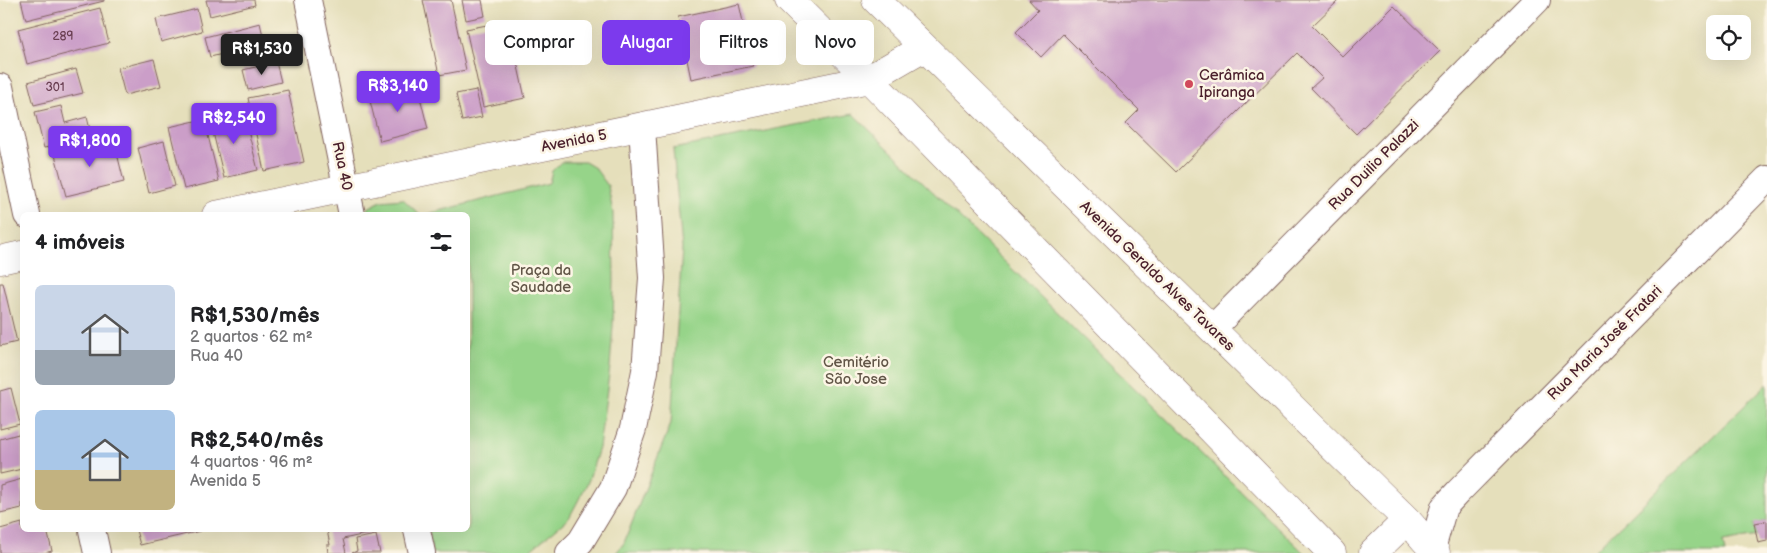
<!DOCTYPE html>
<html lang="pt">
<meta charset="utf-8">
<style>
:root{--surface:#fff;--page:#f2f2f2;--text:#202124;--muted:#757577;--accent:#7c3aed}
body{margin:0;font-family:"Balsamiq Sans",sans-serif;background:var(--page);color:var(--text);height:100vh;display:flex;flex-direction:column;font-size:19px;white-space:nowrap}
*{box-sizing:border-box;margin:0}
p{font-size:16px;color:var(--muted)}
.icon{flex:none;width:28px;height:28px;fill:none;stroke:currentColor;stroke-width:2;stroke-linecap:round;stroke-linejoin:round}
.map{position:relative;flex:1;overflow:hidden}
.side{position:absolute;left:20px;top:212px;width:450px;height:320px;display:flex;flex-direction:column;background:var(--surface);border-radius:8px;box-shadow:0 5px 20px #0002}
.side>*{flex:none}
.banner{position:absolute;left:485px;top:20px;width:475px;height:45px;display:flex;gap:10px}
.tools{position:absolute;left:1706px;top:15px;display:grid;gap:10px}
.tools a{display:grid;place-items:center;width:45px;height:45px;border-radius:8px;background:var(--surface);box-shadow:0 5px 20px #0002;font-size:25px}
.price{position:absolute;translate:-50% -42px;padding:0 11px;border-radius:5px;background:var(--accent);color:#fff;font-size:16px;line-height:32px;filter:drop-shadow(0 1px 2px #0008)}
.price::after{content:'';position:absolute;left:50%;top:30px;width:15px;height:11px;margin-left:-8px;background:inherit;clip-path:polygon(0 0,100% 0,50% 100%)}
.price.current{background:#222;color:#fff}
ul{padding:0;list-style:none}
li{display:flex;align-items:center;gap:15px;height:125px;padding:0 15px}
li span{display:grid;place-items:center;flex:none;width:140px;height:100px;border-radius:8px;color:#555}
li>.icon{margin-inline-start:auto}
span .icon{width:60px;height:60px;fill:#fffc;stroke-width:1}
li b{font-size:21px}
h2{display:flex;justify-content:space-between;align-items:center;height:60px;padding:0 15px;font-size:21px}
.chip{padding:0 18px;border-radius:8px;background:var(--surface);box-shadow:0 5px 20px #0002;font-size:18px;line-height:45px}
.chip.current{background:var(--accent);color:#fff}
.map>svg:first-child{display:block}
.green{fill:#96d489;stroke:#707a5a}
.building{fill:#cb9ec8}
.lines{fill:none;stroke-linecap:round;stroke-linejoin:round}
.minor-casing{stroke:#80625d;stroke-width:28}
.tertiary-casing{stroke:#80625d;stroke-width:29}
.minor{stroke:#fff;stroke-width:26}
.tertiary{stroke:#fff;stroke-width:28}
.poi-dot{fill:#d1495b;stroke:#fcf5e5;stroke-width:2}
.labels{text-anchor:middle;dominant-baseline:central;stroke-width:5;stroke-linejoin:round;paint-order:stroke}
.number-label{font-size:12px;fill:#6a3f52}
.poi-label{font-size:15px;fill:#4a1f2b;stroke:#fcf5e5;text-anchor:start}
.street-label{font-size:15px;fill:#4a1f2b;stroke:#fcf5e5}
.park-label{font-size:15px;fill:#615547;stroke:#fcf5e5}
</style>
<div class="map">
<svg width="1767" height="553" viewBox="0 0 1767 553">
<rect width="100%" height="100%" fill="#fcf5e5"/>
<filter id="ink" filterUnits="userSpaceOnUse"><feTurbulence type="fractalNoise" baseFrequency=".02" numOctaves="2"/><feDisplacementMap in="SourceGraphic" scale="10" xChannelSelector="R" yChannelSelector="G"/><feConvolveMatrix kernelMatrix="1 2 1 2 8 2 1 2 1" color-interpolation-filters="sRGB"/></filter>
<filter id="wash" filterUnits="userSpaceOnUse"><feTurbulence type="fractalNoise" baseFrequency=".0096" numOctaves="4" result="noise"/><feDisplacementMap in="SourceGraphic" scale="20" xChannelSelector="R" yChannelSelector="G"/><feGaussianBlur stdDeviation="1.12" result="paint"/><feColorMatrix in="noise" values="0 0 0 0 0 0 0 0 0 0 0 0 0 0 0 0 0 1.4 0 .05"/><feComposite in="paint" operator="in"/></filter>
<g filter="url(#wash)">
<rect width="100%" height="100%" fill="#e5dfbb"/>
<path class="green" d="M 853,114 L 1304,553 L 616,553 L 624,543 L 671,423 L 682,248 L 673,149 Z
M 561,162 L 585,162 L 595,168 L 608,186 L 613,213 L 614,280 L 613,326 L 610,367 L 599,448 L 588,482 L 569,518 L 527,553 L 432,553 L 429,530 L 468,530 L 468,215 L 423,215 L 549,183 L 552,171 Z
M 403,199 L 420,215 L 366,215 L 368,208 L 381,201 Z
M 1767,384 L 1767,521 L 1754,524 L 1757,536 L 1723,542 L 1725,553 L 1592,553 Z"/>
<g id="blocks">
<path class="building" d="M 21,0 L 104,0 L 104,1 L 26,20 Z
M 206,0 L 254,0 L 255,5 L 210,16 Z
M 423,0 L 451,0 L 466,70 L 439,75 Z
M 462,0 L 482,0 L 485,16 L 466,20 Z
M 1029,0 L 1339,0 L 1312,26 L 1343,57 L 1394,6 L 1440,51 L 1356,134 L 1311,88 L 1322,78 L 1297,53 L 1176,172 L 1126,123 L 1139,110 L 1063,34 L 1041,57 L 1016,32 L 1038,10 Z
M 739,4 L 753,66 L 691,79 L 678,17 Z
M 100,8 L 109,43 L 27,64 L 18,29 Z
M 197,9 L 202,31 L 161,42 L 156,19 Z
M 508,21 L 525,98 L 483,107 L 466,29 Z
M 260,23 L 265,44 L 210,57 L 205,37 Z
M 154,59 L 161,86 L 125,95 L 118,68 Z
M 276,62 L 281,82 L 248,90 L 243,70 Z
M 76,69 L 83,93 L 34,105 L 28,82 Z
M 417,85 L 428,129 L 380,141 L 369,97 Z
M 288,90 L 304,162 L 264,171 L 248,98 Z
M 476,90 L 482,117 L 462,121 L 456,94 Z
M 61,106 L 65,123 L 87,117 L 92,138 L 44,148 L 35,112 Z
M 243,111 L 258,170 L 224,178 L 210,120 Z
M 204,119 L 219,181 L 184,189 L 169,127 Z
M 114,141 L 124,182 L 66,196 L 55,155 Z
M 164,141 L 175,186 L 149,193 L 138,148 Z
M 0,283 L 3,283 L 17,342 L 0,346 Z
M 11,388 L 20,424 L 0,429 L 0,391 Z
M 22,433 L 22,469 L 0,474 L 0,439 Z
M 22,479 L 22,508 L 0,513 L 0,485 Z
M 1767,521 L 1767,541 L 1758,543 L 1754,523 Z
M 22,523 L 22,530 L 47,530 L 52,551 L 44,553 L 0,553 L 0,529 Z
M 136,530 L 200,530 L 200,531 L 140,545 Z
M 327,530 L 376,530 L 376,532 L 343,539 L 346,553 L 328,553 L 327,545 L 330,545 Z
M 376,535 L 380,553 L 352,553 L 357,551 L 355,539 Z"/>
</g>
</g>
<g filter="url(#ink)">
<use href="#blocks" fill-opacity="0" stroke="#80625d" stroke-width="1"/>
<g class="lines">
<g class="minor-casing">
<path id="minor" d="M 308,0 L 352,215
M 0,87 L 27,215
M 1212,329 L 1537,0
M 92,530 L 97,553
M 417,530 L 422,553
M 1432,549 L 1444,507 L 1458,492 L 1767,179
M 569,553 L 581,541 L 613,488 L 633,429 L 645,371 L 652,278 L 642,127"/>
</g>
<g class="tertiary-casing">
<path id="tertiary" d="M 789,0 L 869,79 L 1332,553
M 876,0 L 1407,520 L 1436,553
M 216,215 L 869,79 L 924,47
M 0,260 L 22,255
M 1373,553 L 1407,520"/>
</g>
<use href="#minor" class="minor"/>
<use href="#tertiary" class="tertiary"/>
</g>
</g>
<circle class="poi-dot" cx="1189" cy="84" r="5"/>
<g class="labels">
<g class="number-label">
<text x="63" y="36">289</text>
<text x="55" y="87">301</text>
</g>
<g class="poi-label">
<text x="1199" y="75">Cerâmica<tspan x="1199" dy="17">Ipiranga</tspan></text>
</g>
<g class="street-label">
<text transform="translate(574 141) rotate(-11)">Avenida 5</text>
<text transform="translate(1374 165) rotate(-45)">Rua Duilio Palazzi</text>
<text transform="translate(342 166) rotate(78)">Rua 40</text>
<text transform="translate(1157 276) rotate(44)">Avenida Geraldo Alves Tavares</text>
<text transform="translate(1605 343) rotate(-45)">Rua Maria José Fratari</text>
</g>
<g class="park-label">
<text x="541" y="270">Praça da<tspan x="541" dy="17">Saudade</tspan></text>
<text x="856" y="362">Cemitério<tspan x="856" dy="17">São Jose</tspan></text>
</g>
</g>
</svg>
<div class="tools">
<a><svg class="icon" aria-label="locate" viewBox="0 0 24 24"><circle cx="12" cy="12" r="6"/><path d="M12 2v4M12 18v4M2 12h4M18 12h4"/></svg></a>
</div>
<b class="price current" style="left:262px;top:76px">R$1,530</b>
<b class="price" style="left:398px;top:113px">R$3,140</b>
<b class="price" style="left:234px;top:145px">R$2,540</b>
<b class="price" style="left:90px;top:168px">R$1,800</b>
<div class="banner">
<a class="chip">Comprar</a>
<a class="chip current">Alugar</a>
<a class="chip">Filtros</a>
<a class="chip">Novo</a>
</div>
<section class="side">
<h2>4 imóveis<svg class="icon" aria-label="filters" viewBox="0 0 24 24"><path d="M4 7h16M4 17h16"/><circle cx="9" cy="7" r="2"/><circle cx="15" cy="17" r="2"/></svg></h2>
<ul>
<li><span style="background:linear-gradient(#c9d6e8 65%,#9aa5b1 0)"><svg class="icon" aria-label="home" viewBox="0 0 24 24"><path d="M3 11l9-7 9 7M6 9v11h12V9"/></svg></span><div><b>R$1,530/mês</b><p>2 quartos · 62 m²</p><p>Rua 40</p></div></li>
<li><span style="background:linear-gradient(#a9c7e8 60%,#c2b280 0)"><svg class="icon" aria-label="home" viewBox="0 0 24 24"><path d="M3 11l9-7 9 7M6 9v11h12V9"/></svg></span><div><b>R$2,540/mês</b><p>4 quartos · 96 m²</p><p>Avenida 5</p></div></li>
</ul>
</section>
</div>
